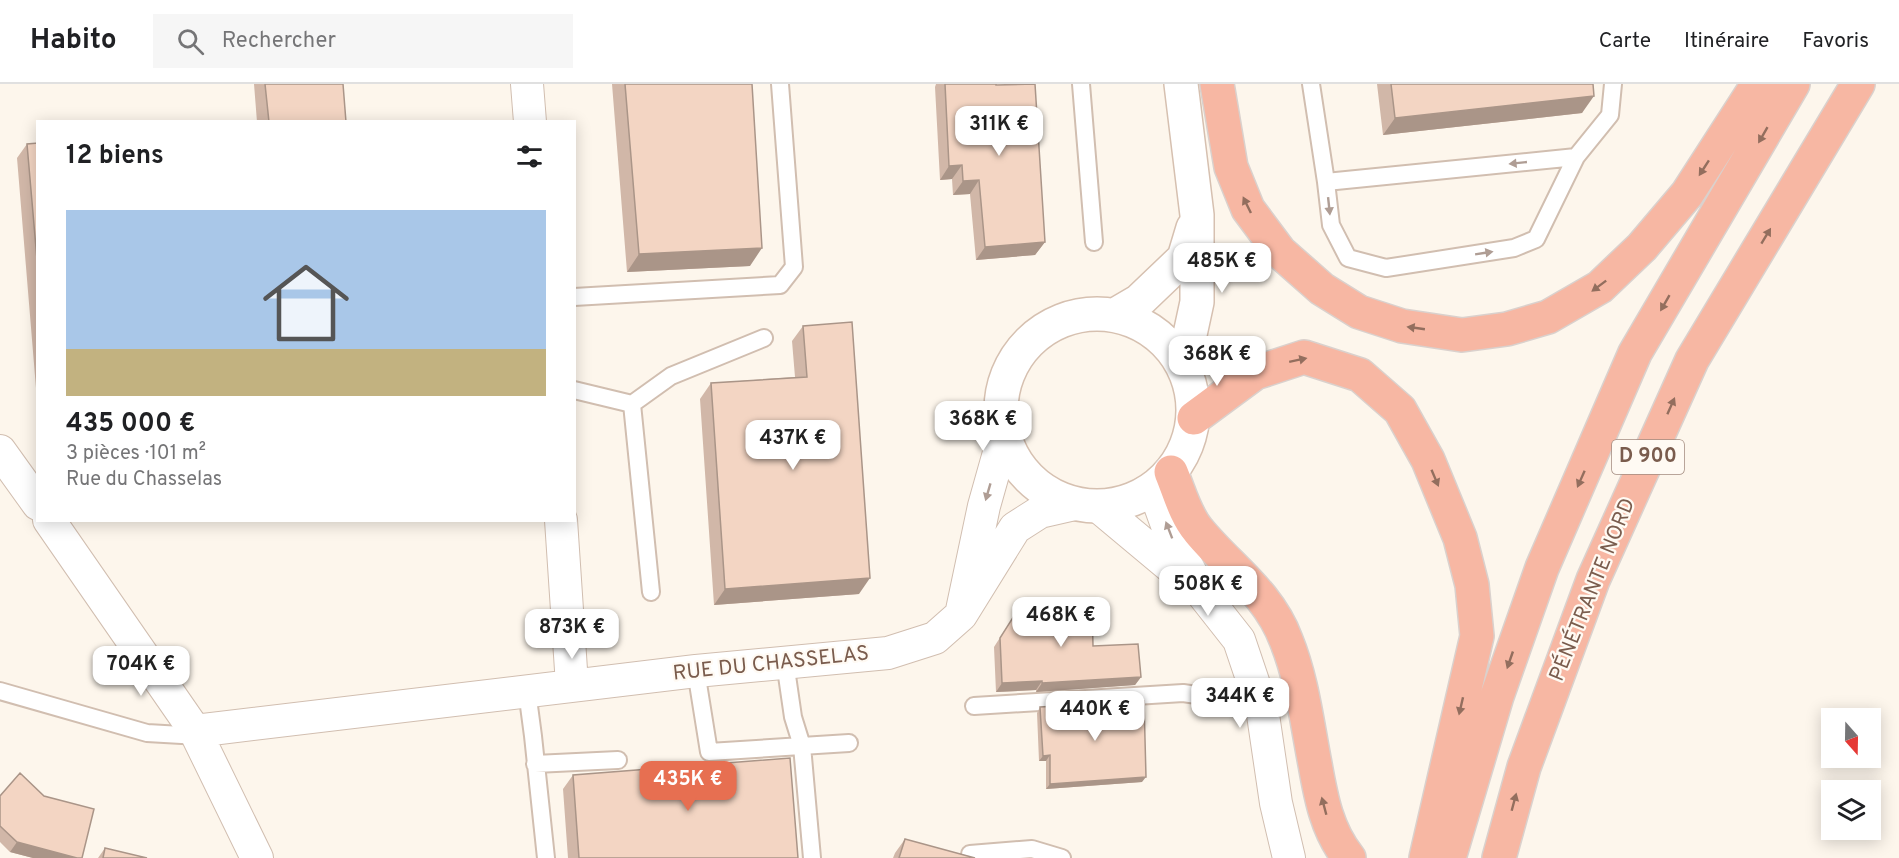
<!DOCTYPE html>
<html lang="fr">
<meta charset="utf-8">
<style>
:root{--surface:#fff;--page:#f6f6f6;--text:#202124;--muted:#757577;--line:#e0e0e0;--accent:#e76f51}
body{margin:0;font-family:Overpass,sans-serif;background:var(--page);color:var(--text);height:100vh;display:flex;flex-direction:column;font-size:22px;white-space:nowrap}
*{box-sizing:border-box;margin:0}
p{font-size:20px;color:var(--muted)}
.icon{flex:none;width:33px;height:33px;fill:none;stroke:currentColor;stroke-width:2;stroke-linecap:round;stroke-linejoin:round}
.map{position:relative;flex:1;overflow:hidden}
.details{position:absolute;left:36px;top:36px;width:540px;height:402px;display:flex;flex-direction:column;background:var(--surface);border-radius:0px;box-shadow:0 3px 15px #0003}
.details>*{flex:none}
.needle{width:39px;rotate:160deg}
.fabs{position:absolute;left:1821px;top:624px;display:grid;gap:12px}
.fabs a{display:grid;place-items:center;width:60px;height:60px;border-radius:0px;background:var(--surface);box-shadow:0 3px 15px #0003;font-size:30px}
.price{position:absolute;translate:-50% -51px;padding:0 14px;border-radius:12px;background:#fff;color:#222;font-size:20px;line-height:39px;filter:drop-shadow(0 2px 3px #0008)}
.price::after{content:'';position:absolute;left:50%;top:36px;width:18px;height:14px;margin-left:-9px;background:inherit;clip-path:polygon(0 0,100% 0,50% 100%)}
.price.selected{background:var(--accent);color:#fff}
ul{padding:0;list-style:none}
li{display:grid;align-content:center;gap:12px;height:318px;padding:0 30px}
li+li{border-top:2px solid var(--line)}
li span{display:grid;place-items:center;height:186px;border-radius:0px;color:#555}
li>.icon{margin-inline-start:auto}
span .icon{width:108px;height:108px;fill:#fffc;stroke-width:1}
li b{font-size:26px}
h2{display:flex;justify-content:space-between;align-items:center;height:72px;padding:0 30px;font-size:26px}
header{display:flex;align-items:center;gap:36px;box-sizing:border-box;height:84px;padding:0 30px;background:var(--surface);border-bottom:2px solid var(--line)}
header strong{font-size:28px}
nav{display:flex;gap:33px;margin-inline-start:auto;font-size:21px}
.search{width:420px;height:54px;background:var(--page);display:flex;align-items:center;gap:15px;box-sizing:border-box;padding:0 21px;border-radius:0px;color:var(--muted);font-size:22px}
.map>svg:first-child{display:block}
.lines{fill:none;stroke-linecap:round;stroke-linejoin:round}
.lane-casing{stroke:#d1beb0;stroke-width:20}
.street-casing{stroke:#d1beb0;stroke-width:34}
.secondary-casing{stroke:#d6c0b0;stroke-width:36}
.highway-casing{stroke:#dad1cd;stroke-width:36}
.lane{stroke:#fff;stroke-width:16}
.street{stroke:#fff;stroke-width:32}
.secondary{stroke:#fff;stroke-width:33}
.highway{stroke:#f7b7a3;stroke-width:33}
.wall{fill:#d1b7a8}
.shaded-wall{fill:#aa9588}
.building{fill:#f3d5c3;stroke:#aa9588;stroke-width:1.5}
.oneway{fill:#936e5e}
.oneway2{fill:#af9d94}
.labels{text-anchor:middle;dominant-baseline:central;stroke-width:4.5;stroke-linejoin:round;paint-order:stroke}
.shield{fill:#fffaf3;stroke:#a28b7f;stroke-width:1.5}
.shield-label{font-size:20px;font-weight:bold;fill:#7a5c4d}
.street-label{font-size:21px;fill:#7a5c4d;stroke:#fffaf3}
</style>
<header>
<strong>Habito</strong>
<div class="search"><svg class="icon" aria-label="search" viewBox="0 0 24 24"><circle cx="10" cy="10" r="6"/><path d="M15 15l6 6"/></svg>Rechercher</div>
<nav><a>Carte</a><a>Itinéraire</a><a>Favoris</a></nav>
</header>
<div class="map">
<svg width="1899" height="774" viewBox="0 0 1899 774">
<rect width="100%" height="100%" fill="#fdf6ec"/>
<g class="lines">
<g class="lane-casing">
<path id="lane" d="M 1081,0 L 1094,158
M 1311,0 L 1326,98
M 1576,73 L 1326,98 L 1331,141 L 1348,174 L 1386,184 L 1514,164 L 1536,155 L 1576,73 L 1610,31 L 1613,0
M 574,213 L 780,201 L 794,183 L 780,0
M 574,306 L 632,320 L 671,292 L 764,254
M 632,320 L 651,508
M 785,578 L 793,633 L 802,662 L 812,774
M 696,587 L 709,668 L 849,659
M 0,607 L 147,649 L 199,652
M 527,607 L 533,652 L 546,774
M 974,622 L 1183,609 L 1224,615 L 1256,607
M 535,680 L 618,676
M 970,770 L 1032,765 L 1062,774"/>
</g>
<g class="street-casing">
<path id="street" d="M 527,0 L 530,38
M 1004,351 L 984,422 L 961,531 L 1015,444 L 1040,428 L 1075,420
M 0,367 L 38,420
M 1099,423 L 1202,509 L 1172,455 L 1154,405
M 49,436 L 195,647 L 257,774
M 561,436 L 572,601
M 1202,509 L 1239,556 L 1262,624 L 1276,719 L 1289,774
M 195,647 L 696,587 L 888,569 L 935,554 L 961,531"/>
</g>
<g class="secondary-casing">
<path id="secondary" d="M 1181,0 L 1197,131 L 1197,218 L 1183,283
M1001 326a96 96 0 1 1 192 0a96 96 0 1 1-192 0Z
M 1115,231 L 1139,217 L 1184,174 L 1193,144"/>
</g>
<g class="highway-casing">
<path id="highway" d="M 1217,0 L 1231,83 L 1248,125 L 1280,168 L 1322,205 L 1359,228 L 1402,242 L 1462,251 L 1507,245 L 1548,233 L 1600,203 L 1642,163 L 1687,110 L 1758,0
M 1194,334 L 1255,289 L 1304,273 L 1360,291 L 1400,326 L 1428,376 L 1460,454 L 1472,501 L 1477,552 L 1426,774
M 1171,388 C 1179,407 1185,431 1198,446 C 1228,483 1268,508 1286,556 C 1302,595 1307,639 1315,680 C 1321,714 1327,747 1349,774
M 1449,774 L 1497,612 L 1542,484 L 1635,269 L 1793,0
M 1499,774 L 1524,683 L 1593,496 L 1692,276 L 1858,0"/>
</g>
<use href="#lane" class="lane"/>
<use href="#street" class="street"/>
<use href="#secondary" class="secondary"/>
<use href="#highway" class="highway"/>
</g>
<path class="wall" d="M 254,0 L 343,0 L 346,38 L 257,38 Z
M 612,0 L 752,0 L 750,182 L 627,188 Z
M 936,0 L 996,0 L 1045,158 L 1035,171 L 976,176 L 970,110 L 953,111 L 952,95 L 940,96 L 935,3 Z
M 1377,0 L 1593,0 L 1582,29 L 1383,51 Z
M 38,59 L 38,304 L 36,304 L 17,74 L 27,60 Z
M 803,242 L 859,510 L 714,521 L 700,315 L 711,299 L 795,293 L 792,257 Z
M 1019,524 L 1093,562 L 1141,593 L 1135,601 L 1036,608 L 1036,606 L 996,608 L 994,563 Z
M 1040,623 L 1142,698 L 1046,705 L 1046,677 L 1039,677 L 1037,629 Z
M 573,691 L 798,774 L 568,774 L 563,705 Z
M 0,712 L 82,774 L 33,774 L 10,768 L 0,758 Z
M 905,755 L 975,774 L 893,774 L 895,769 Z
M 105,764 L 147,774 L 98,774 Z"/>
<path class="shaded-wall" d="M 1594,12 L 1582,29 L 1383,51 L 1395,34 Z
M 962,81 L 952,95 L 940,96 L 949,82 Z
M 979,96 L 970,110 L 953,111 L 963,97 Z
M 1045,158 L 1035,171 L 976,176 L 985,163 Z
M 762,164 L 750,182 L 627,188 L 639,170 Z
M 870,494 L 859,510 L 714,521 L 725,505 Z
M 1141,593 L 1135,601 L 1036,608 L 1042,599 Z
M 1042,597 L 1036,606 L 996,608 L 1002,599 Z
M 1050,671 L 1046,677 L 1039,677 L 1043,672 Z
M 1146,693 L 1142,698 L 1046,705 L 1050,700 Z
M 17,758 L 77,774 L 33,774 L 10,768 Z"/>
<path class="building" d="M 265,0 L 343,0 L 346,38 L 269,38 Z
M 625,0 L 752,0 L 762,164 L 639,170 Z
M 945,0 L 996,0 L 996,1 L 1035,0 L 1045,158 L 985,163 L 979,96 L 963,97 L 962,81 L 949,82 Z
M 1391,0 L 1593,0 L 1594,12 L 1395,34 Z
M 38,59 L 38,187 L 27,60 Z
M 852,238 L 870,494 L 725,505 L 711,299 L 807,293 L 803,242 Z
M 1092,521 L 1093,562 L 1138,560 L 1141,593 L 1042,599 L 1042,597 L 1002,599 L 1000,554 L 1019,524 Z
M 1144,617 L 1146,693 L 1050,700 L 1050,671 L 1043,672 L 1040,623 Z
M 790,674 L 798,774 L 579,774 L 573,691 Z
M 20,689 L 44,712 L 94,725 L 82,774 L 77,774 L 17,758 L 0,742 L 0,712 Z
M 905,755 L 975,774 L 899,774 Z
M 105,764 L 147,774 L 103,774 Z"/>
<defs><path id="oneway-solid" d="M-6-.8H1V-3.2L6.5 0L1 3.2V.8H-6Z" transform="scale(1.5)"/></defs>
<g class="oneway">
<use href="#oneway-solid" transform="translate(1763 51) rotate(120)"/>
<use href="#oneway-solid" transform="translate(1704 84) rotate(123)"/>
<use href="#oneway-solid" transform="translate(1247 121) rotate(-116)"/>
<use href="#oneway-solid" transform="translate(1766 152) rotate(-59)"/>
<use href="#oneway-solid" transform="translate(1599 202) rotate(143)"/>
<use href="#oneway-solid" transform="translate(1665 219) rotate(120)"/>
<use href="#oneway-solid" transform="translate(1416 244) rotate(-172)"/>
<use href="#oneway-solid" transform="translate(1298 276) rotate(-12)"/>
<use href="#oneway-solid" transform="translate(1671 322) rotate(-66)"/>
<use href="#oneway-solid" transform="translate(1435 394) rotate(67)"/>
<use href="#oneway-solid" transform="translate(1581 395) rotate(114)"/>
<use href="#oneway-solid" transform="translate(1510 576) rotate(109)"/>
<use href="#oneway-solid" transform="translate(1461 622) rotate(103)"/>
<use href="#oneway-solid" transform="translate(1514 718) rotate(-75)"/>
<use href="#oneway-solid" transform="translate(1324 722) rotate(-105)"/>
</g>
<g class="oneway2">
<use href="#oneway-solid" transform="translate(1518 79) rotate(174)"/>
<use href="#oneway-solid" transform="translate(1329 122) rotate(84)"/>
<use href="#oneway-solid" transform="translate(1484 169) rotate(-9)"/>
<use href="#oneway-solid" transform="translate(988 408) rotate(106)"/>
<use href="#oneway-solid" transform="translate(1169 446) rotate(-111)"/>
</g>
<g class="labels">
<rect class="shield" x="1612" y="356" width="72" height="34" rx="4.5"/>
<g class="shield-label">
<text x="1648" y="373">D 900</text>
</g>
<g class="street-label">
<text transform="translate(1593 506) rotate(-68)">PÉNÉTRANTE NORD</text>
<text transform="translate(771 580) rotate(-6)">RUE DU CHASSELAS</text>
</g>
</g>
</svg>
<div class="fabs">
<a><svg class="needle" viewBox="-14 -14 28 28"><path d="M0-13l5 13h-10z" fill="#e53935"/><path d="M0 13l5-13h-10z" fill="#757577"/></svg></a>
<a><svg class="icon" aria-label="layers" viewBox="0 0 24 24"><path d="M12 4l9 5-9 5-9-5zM3 14l9 5 9-5"/></svg></a>
</div>
<b class="price" style="left:999px;top:73px">311K €</b>
<b class="price" style="left:1222px;top:210px">485K €</b>
<b class="price" style="left:1217px;top:303px">368K €</b>
<b class="price" style="left:983px;top:368px">368K €</b>
<b class="price" style="left:793px;top:387px">437K €</b>
<b class="price" style="left:1208px;top:533px">508K €</b>
<b class="price" style="left:1061px;top:564px">468K €</b>
<b class="price" style="left:572px;top:576px">873K €</b>
<b class="price" style="left:141px;top:613px">704K €</b>
<b class="price" style="left:1240px;top:645px">344K €</b>
<b class="price" style="left:1095px;top:658px">440K €</b>
<b class="price selected" style="left:688px;top:728px">435K €</b>
<section class="details">
<h2>12 biens<svg class="icon" aria-label="filters" viewBox="0 0 24 24"><path d="M4 7h16M4 17h16"/><circle cx="9" cy="7" r="2"/><circle cx="15" cy="17" r="2"/></svg></h2>
<ul>
<li><span style="background:linear-gradient(#a9c7e8 75%,#c2b280 0)"><svg class="icon" aria-label="home" viewBox="0 0 24 24"><path d="M3 11l9-7 9 7M6 9v11h12V9"/></svg></span><div><b>435 000 €</b><p>3 pièces · 101 m²</p><p>Rue du Chasselas</p></div></li>
</ul>
</section>
</div>
